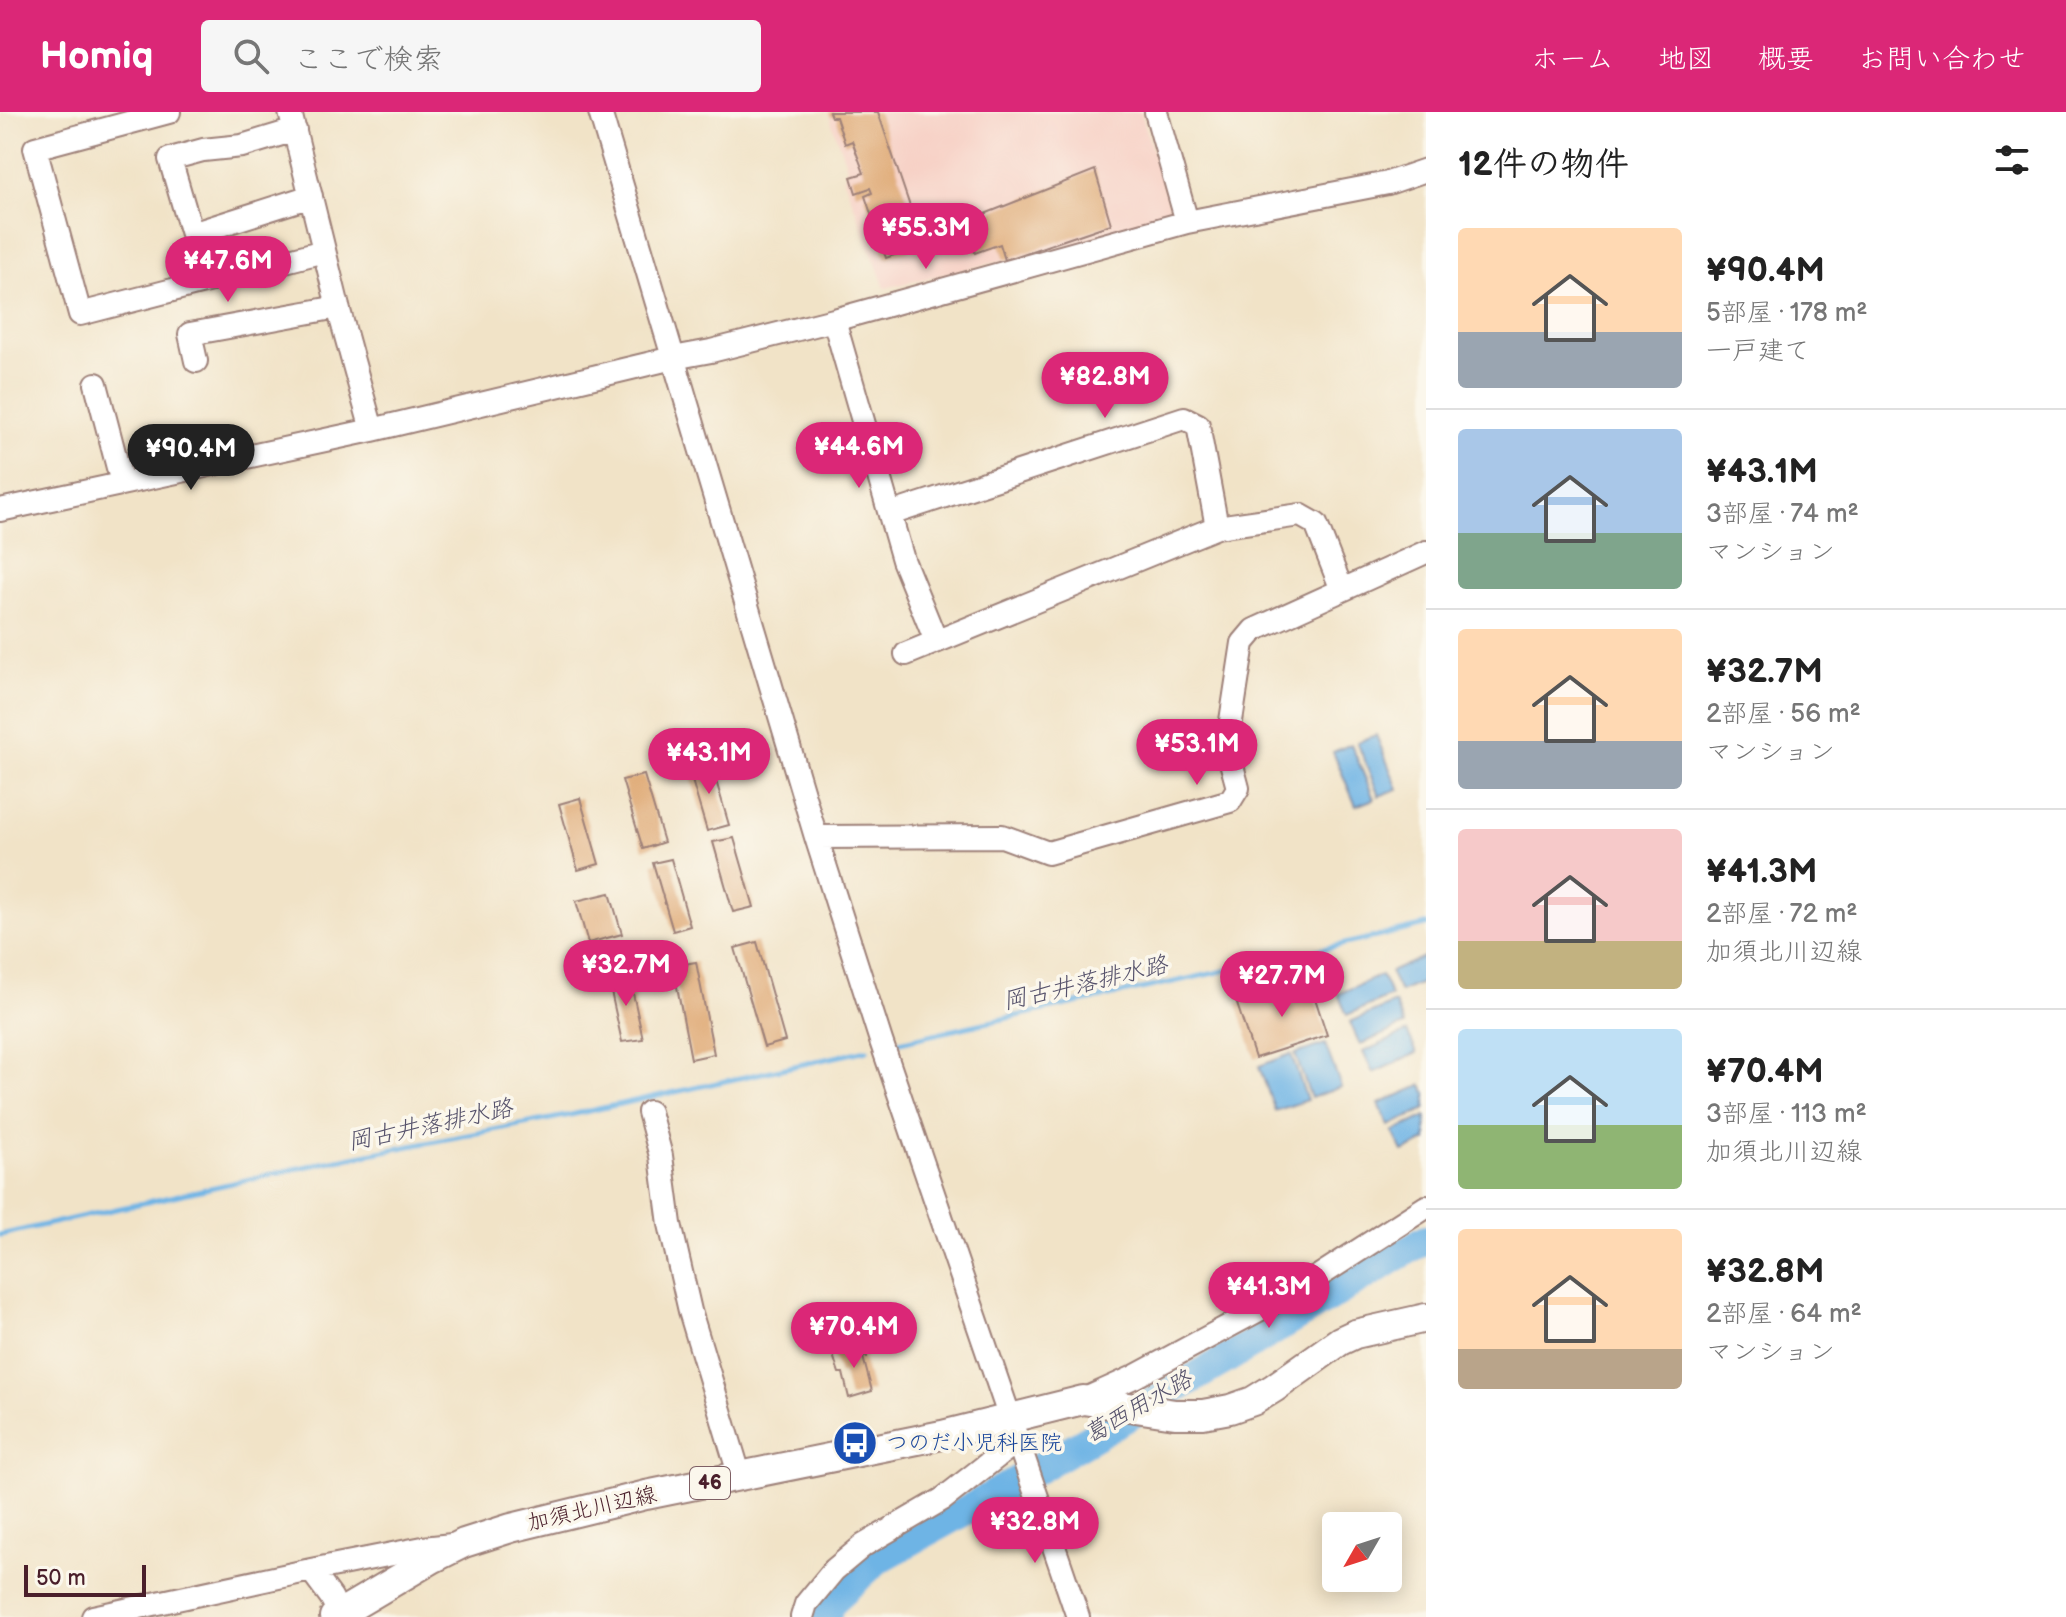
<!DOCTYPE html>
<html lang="ja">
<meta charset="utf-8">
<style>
:root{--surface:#fff;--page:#f6f6f6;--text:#222;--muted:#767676;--line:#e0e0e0;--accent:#db2777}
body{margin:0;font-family:"Balsamiq Sans","Klee One",sans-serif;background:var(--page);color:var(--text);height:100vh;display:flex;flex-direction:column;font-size:30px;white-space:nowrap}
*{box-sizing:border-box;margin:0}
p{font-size:26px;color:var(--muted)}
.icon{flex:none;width:44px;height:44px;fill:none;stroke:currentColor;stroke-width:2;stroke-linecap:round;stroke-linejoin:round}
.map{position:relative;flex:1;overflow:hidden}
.panel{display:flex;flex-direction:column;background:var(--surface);width:640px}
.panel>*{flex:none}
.needle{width:52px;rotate:231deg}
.fabs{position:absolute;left:1322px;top:1400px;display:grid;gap:16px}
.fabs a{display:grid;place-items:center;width:80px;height:80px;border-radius:8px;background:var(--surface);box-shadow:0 4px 20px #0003;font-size:40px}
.scale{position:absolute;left:24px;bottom:20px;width:122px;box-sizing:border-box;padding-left:8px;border:4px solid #4a1f2b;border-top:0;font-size:22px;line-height:28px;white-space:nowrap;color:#4a1f2b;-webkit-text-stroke:6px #fbf7ec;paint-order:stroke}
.price{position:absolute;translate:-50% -68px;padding:0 18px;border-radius:28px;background:var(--accent);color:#fff;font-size:26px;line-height:52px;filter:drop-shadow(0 2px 4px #0008)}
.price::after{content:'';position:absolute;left:50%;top:48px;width:24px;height:18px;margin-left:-12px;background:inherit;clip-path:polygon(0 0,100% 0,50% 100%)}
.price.current{background:#222;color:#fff}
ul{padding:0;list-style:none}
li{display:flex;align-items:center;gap:24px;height:200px;padding:0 32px}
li+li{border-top:2px solid var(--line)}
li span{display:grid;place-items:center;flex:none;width:224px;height:160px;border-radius:8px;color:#555}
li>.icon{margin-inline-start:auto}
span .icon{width:96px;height:96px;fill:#fffc;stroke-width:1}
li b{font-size:34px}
h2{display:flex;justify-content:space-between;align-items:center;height:96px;padding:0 32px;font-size:34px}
header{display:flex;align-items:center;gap:48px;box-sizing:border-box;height:112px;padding:0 40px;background:var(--accent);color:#fff}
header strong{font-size:38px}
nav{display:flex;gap:44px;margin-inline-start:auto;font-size:28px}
.search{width:560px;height:72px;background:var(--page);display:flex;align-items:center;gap:20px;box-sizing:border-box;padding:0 28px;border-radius:8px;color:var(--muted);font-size:30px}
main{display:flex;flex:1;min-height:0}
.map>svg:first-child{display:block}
.built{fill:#f7d1c6}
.water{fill:#6eb4e5;stroke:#5c6a88;stroke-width:2}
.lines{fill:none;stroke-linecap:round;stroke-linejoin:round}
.stream{stroke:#6eb4e5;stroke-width:5}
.river{stroke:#6eb4e5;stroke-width:30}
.building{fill:#dea670}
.minor-casing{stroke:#9e8179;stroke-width:26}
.major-casing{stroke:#9e8179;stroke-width:32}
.minor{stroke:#fff;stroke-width:22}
.major{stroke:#fff;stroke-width:28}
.labels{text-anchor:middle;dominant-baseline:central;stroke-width:7;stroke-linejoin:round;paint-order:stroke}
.shield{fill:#fbf7ec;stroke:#7f6065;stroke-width:2}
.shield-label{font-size:20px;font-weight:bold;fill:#4a1f2b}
.transit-label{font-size:22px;fill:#164399;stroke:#fbf7ec;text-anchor:start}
.street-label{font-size:22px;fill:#4a1f2b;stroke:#fbf7ec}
.water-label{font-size:24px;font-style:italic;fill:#57536c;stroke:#fbf7ec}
</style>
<header>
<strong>Homiq</strong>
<div class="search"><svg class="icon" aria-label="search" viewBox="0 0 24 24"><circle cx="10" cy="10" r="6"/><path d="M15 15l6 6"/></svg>ここで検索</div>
<nav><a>ホーム</a><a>地図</a><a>概要</a><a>お問い合わせ</a></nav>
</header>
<main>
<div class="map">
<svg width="1426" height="1505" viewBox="0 0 1426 1505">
<rect width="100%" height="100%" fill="#fbf7ec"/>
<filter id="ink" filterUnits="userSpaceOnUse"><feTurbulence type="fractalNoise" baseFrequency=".0125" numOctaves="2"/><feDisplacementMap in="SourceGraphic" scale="16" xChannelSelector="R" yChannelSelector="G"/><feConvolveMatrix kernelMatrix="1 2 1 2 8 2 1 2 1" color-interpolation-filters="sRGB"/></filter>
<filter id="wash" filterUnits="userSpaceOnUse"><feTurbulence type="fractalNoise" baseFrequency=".006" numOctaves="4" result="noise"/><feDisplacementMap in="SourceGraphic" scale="32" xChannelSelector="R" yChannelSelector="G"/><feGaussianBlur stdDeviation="1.8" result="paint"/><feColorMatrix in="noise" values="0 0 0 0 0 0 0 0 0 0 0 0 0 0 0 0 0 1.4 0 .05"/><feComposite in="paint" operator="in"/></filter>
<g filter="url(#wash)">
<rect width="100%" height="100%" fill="#f1e3c7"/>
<path class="built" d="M 828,0 L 1141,0 L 1174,110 L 885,176 L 844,67 L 847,55 Z"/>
<path class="water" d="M 1376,623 L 1398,677 L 1379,684 L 1357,630 Z
M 1351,632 L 1374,687 L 1356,694 L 1333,640 Z
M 1426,844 L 1426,869 L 1400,880 L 1390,860 Z
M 1381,863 L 1391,884 L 1347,903 L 1338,882 Z
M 1395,891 L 1404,913 L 1360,933 L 1350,910 Z
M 1407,920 L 1417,941 L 1373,961 L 1363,940 Z
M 1325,932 L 1341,975 L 1311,986 L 1295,942 Z
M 1291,942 L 1307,988 L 1275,999 L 1259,954 Z
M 1422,973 L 1426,981 L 1426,997 L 1389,1014 L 1379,992 Z
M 1426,1004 L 1426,1029 L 1403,1040 L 1393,1020 Z"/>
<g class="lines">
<path class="stream" d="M 891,932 C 1069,891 1248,856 1426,813
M 0,1123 L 317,1052 L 566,1004 L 867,938"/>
<path class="river" d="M 826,1505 L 831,1490 L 877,1448 L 972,1395 L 1228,1246 L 1426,1127"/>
</g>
<g id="blocks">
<path class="building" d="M 829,0 L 878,0 L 923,133 L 886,146 L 865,84 L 872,81 L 870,76 L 856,81 L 851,65 L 864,61 L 852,29 L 845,32 L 836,5 L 831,5 Z
M 1095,58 L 1111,112 L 1005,148 L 1000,132 L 975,141 L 967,116 L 928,131 L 927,125 Z
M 710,648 L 729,713 L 707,719 L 688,655 Z
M 644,663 L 664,730 L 643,737 L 622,668 Z
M 580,686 L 599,752 L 578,758 L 559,692 Z
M 734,726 L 754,795 L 733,800 L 713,730 Z
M 671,747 L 690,814 L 673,819 L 653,751 Z
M 610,781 L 622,822 L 588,831 L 576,789 Z
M 757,830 L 785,929 L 764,935 L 735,836 Z
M 696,850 L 714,942 L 691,947 L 673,854 Z
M 629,863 L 643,927 L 622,930 L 608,866 Z
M 1309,868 L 1327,923 L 1255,946 L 1237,892 Z
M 866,1229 L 867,1245 L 863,1245 L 872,1279 L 849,1286 L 843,1261 L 839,1261 L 833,1243 Z"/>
</g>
</g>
<g filter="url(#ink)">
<use href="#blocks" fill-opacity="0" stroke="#9e8179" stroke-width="2"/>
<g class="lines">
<g class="minor-casing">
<path id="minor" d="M 169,0 L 35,36 L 80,202 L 324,139
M 290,0 L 338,195 L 372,318
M 600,0 L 816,725 L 881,929 L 1078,1505
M 1156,0 L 1187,110
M 295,18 L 242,34 L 203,38 L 170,47 L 192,122 L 311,84
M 834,208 L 903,448 L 936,529
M 196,249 L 190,222 L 338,195
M 96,272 L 122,371
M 0,398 L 372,318 L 673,246 L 711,239 L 834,208 L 1187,110 L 1388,71 L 1426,58
M 890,402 L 1184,306 L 1198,313 L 1217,415
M 906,542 L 1217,415 L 1300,403 L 1316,412 L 1342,478
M 816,725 L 1002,724 L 1048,741 L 1230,689 L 1238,676 L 1227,635 L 1243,531 L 1254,518 L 1426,440
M 649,1000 L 661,1044 L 670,1112 L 690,1199 L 740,1365
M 1083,1288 L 1134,1265 L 1305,1173 L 1426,1095
M 311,1458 L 331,1485 L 339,1501
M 93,1505 L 311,1458 L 423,1436 L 452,1433
M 802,1505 L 806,1492 L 834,1458 L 864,1433 L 943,1387 L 1017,1329"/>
</g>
<g class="major-casing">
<path id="major" d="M 334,1505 L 432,1447 L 464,1431 L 511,1416 L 646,1383 L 942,1323 L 1083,1288 L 1175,1302 L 1203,1302 L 1230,1297 L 1253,1289 L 1274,1276 L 1340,1229 L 1355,1222 L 1426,1206"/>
</g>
<use href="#minor" class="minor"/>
<use href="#major" class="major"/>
</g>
</g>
<defs>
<g id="bus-disc" transform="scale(2.3)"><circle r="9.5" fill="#1a4fb4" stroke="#fbf7ec"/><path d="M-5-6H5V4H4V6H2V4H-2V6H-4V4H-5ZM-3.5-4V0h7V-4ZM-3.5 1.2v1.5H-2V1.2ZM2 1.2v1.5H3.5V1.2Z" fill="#fff"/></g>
</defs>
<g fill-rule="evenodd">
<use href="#bus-disc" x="855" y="1331"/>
</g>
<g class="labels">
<rect class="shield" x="690" y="1355" width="40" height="32" rx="6"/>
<g class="shield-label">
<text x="710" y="1371">46</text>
</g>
<g class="transit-label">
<text x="886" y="1331">つのだ小児科医院</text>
</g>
<g class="street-label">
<text transform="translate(592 1397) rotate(-13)">加須北川辺線</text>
</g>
<g class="water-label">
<text transform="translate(1085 871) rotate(-13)">岡古井落排水路</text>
<text transform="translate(430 1013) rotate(-12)">岡古井落排水路</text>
<text transform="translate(1138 1295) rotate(-30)">葛西用水路</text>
</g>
</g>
</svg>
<div class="fabs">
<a><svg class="needle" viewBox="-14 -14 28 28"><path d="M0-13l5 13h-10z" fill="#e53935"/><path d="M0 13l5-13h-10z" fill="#767676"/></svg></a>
</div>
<div class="scale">50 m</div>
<b class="price" style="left:926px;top:159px">¥55.3M</b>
<b class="price" style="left:228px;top:192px">¥47.6M</b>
<b class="price" style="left:1105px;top:308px">¥82.8M</b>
<b class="price" style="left:859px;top:378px">¥44.6M</b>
<b class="price current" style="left:191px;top:380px">¥90.4M</b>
<b class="price" style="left:1197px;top:675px">¥53.1M</b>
<b class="price" style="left:709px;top:684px">¥43.1M</b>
<b class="price" style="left:626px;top:896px">¥32.7M</b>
<b class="price" style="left:1282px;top:907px">¥27.7M</b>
<b class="price" style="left:1269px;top:1218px">¥41.3M</b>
<b class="price" style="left:854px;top:1258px">¥70.4M</b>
<b class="price" style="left:1035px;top:1453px">¥32.8M</b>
</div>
<section class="panel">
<h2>12件の物件<svg class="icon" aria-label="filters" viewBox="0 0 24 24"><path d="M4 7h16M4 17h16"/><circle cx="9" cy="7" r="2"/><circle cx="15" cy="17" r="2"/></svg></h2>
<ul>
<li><span style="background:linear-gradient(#ffd9b3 65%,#9aa5b1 0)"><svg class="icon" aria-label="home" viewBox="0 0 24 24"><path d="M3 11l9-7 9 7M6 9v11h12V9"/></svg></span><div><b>¥90.4M</b><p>5部屋 · 178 m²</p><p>一戸建て</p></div></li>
<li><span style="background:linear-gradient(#a9c7e8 65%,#7fa58c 0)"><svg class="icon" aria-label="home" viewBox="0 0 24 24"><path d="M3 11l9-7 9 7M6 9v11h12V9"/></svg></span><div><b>¥43.1M</b><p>3部屋 · 74 m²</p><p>マンション</p></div></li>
<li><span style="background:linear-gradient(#ffd9b3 70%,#9aa5b1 0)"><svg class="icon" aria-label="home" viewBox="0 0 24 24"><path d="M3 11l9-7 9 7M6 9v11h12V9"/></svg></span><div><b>¥32.7M</b><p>2部屋 · 56 m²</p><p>マンション</p></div></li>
<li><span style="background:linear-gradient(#f6c9c9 70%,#c2b280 0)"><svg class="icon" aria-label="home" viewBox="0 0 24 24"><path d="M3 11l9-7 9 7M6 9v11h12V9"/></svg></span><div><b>¥41.3M</b><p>2部屋 · 72 m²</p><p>加須北川辺線</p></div></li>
<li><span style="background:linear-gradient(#bfe0f5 60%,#8fb573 0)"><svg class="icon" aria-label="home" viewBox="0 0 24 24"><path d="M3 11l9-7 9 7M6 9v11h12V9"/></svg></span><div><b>¥70.4M</b><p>3部屋 · 113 m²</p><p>加須北川辺線</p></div></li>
<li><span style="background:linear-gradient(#ffd9b3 75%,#b9a48a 0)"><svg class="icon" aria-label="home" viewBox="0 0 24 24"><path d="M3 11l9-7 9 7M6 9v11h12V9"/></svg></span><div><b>¥32.8M</b><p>2部屋 · 64 m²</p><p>マンション</p></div></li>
</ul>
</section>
</main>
